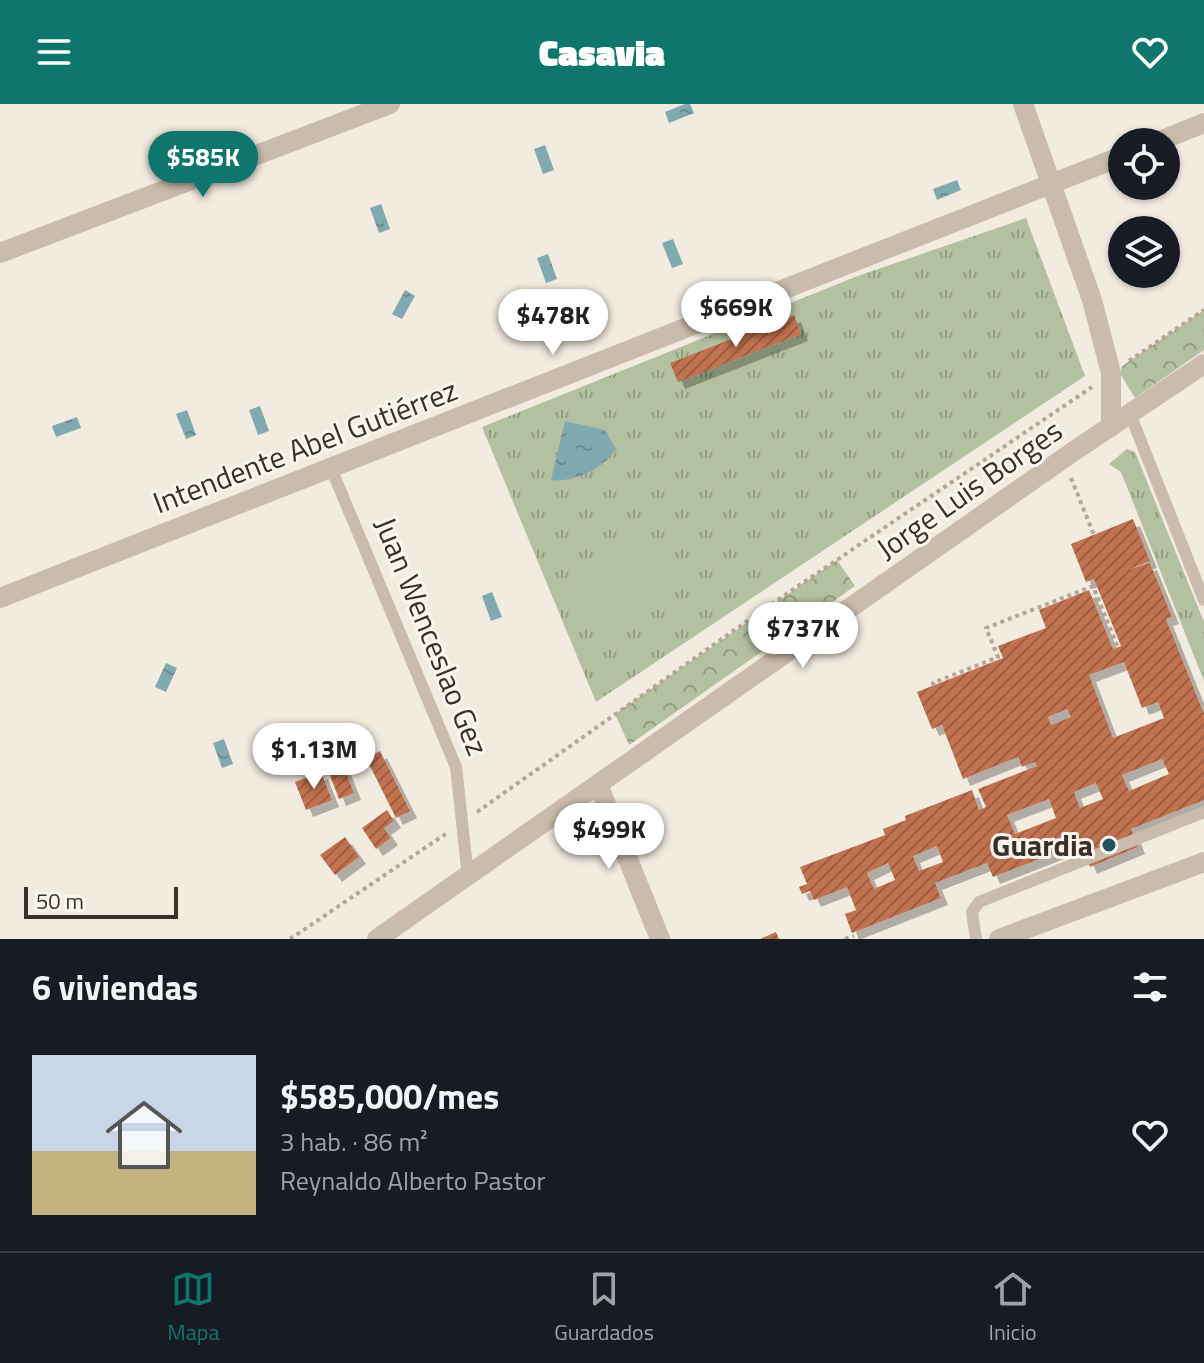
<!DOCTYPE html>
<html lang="es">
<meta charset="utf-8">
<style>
:root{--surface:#171b24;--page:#20242c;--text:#f1f3f6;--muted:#9ea1a6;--line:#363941;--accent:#0f766e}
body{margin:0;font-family:"Titillium Web",sans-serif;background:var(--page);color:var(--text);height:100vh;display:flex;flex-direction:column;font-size:30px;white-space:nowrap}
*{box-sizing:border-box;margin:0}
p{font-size:26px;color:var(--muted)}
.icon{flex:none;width:44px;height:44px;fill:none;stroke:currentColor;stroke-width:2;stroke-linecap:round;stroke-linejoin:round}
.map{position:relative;height:835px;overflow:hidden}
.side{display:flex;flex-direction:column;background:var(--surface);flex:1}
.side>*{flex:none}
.fabs{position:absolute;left:1108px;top:24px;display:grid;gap:16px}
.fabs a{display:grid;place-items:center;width:72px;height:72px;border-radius:50%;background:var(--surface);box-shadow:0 2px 6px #0004;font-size:40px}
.scale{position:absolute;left:24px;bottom:20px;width:154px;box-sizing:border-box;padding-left:8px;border:4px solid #39302b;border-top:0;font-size:22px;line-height:28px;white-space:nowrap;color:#39302b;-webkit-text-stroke:6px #faf5ed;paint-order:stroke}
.price{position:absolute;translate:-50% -68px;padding:0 18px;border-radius:28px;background:#fff;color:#222;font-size:26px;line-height:52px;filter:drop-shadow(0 2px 4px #0008)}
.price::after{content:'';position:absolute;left:50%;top:48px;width:24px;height:18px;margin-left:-12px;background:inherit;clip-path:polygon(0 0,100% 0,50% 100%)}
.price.on{background:var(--accent);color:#fff}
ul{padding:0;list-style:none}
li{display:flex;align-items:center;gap:24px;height:200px;padding:0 32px}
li+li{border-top:2px solid var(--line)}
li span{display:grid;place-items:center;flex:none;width:224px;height:160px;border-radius:0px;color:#555}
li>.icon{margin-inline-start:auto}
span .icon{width:96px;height:96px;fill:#fffc;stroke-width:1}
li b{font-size:34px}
h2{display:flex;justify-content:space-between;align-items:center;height:96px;padding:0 32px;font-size:34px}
header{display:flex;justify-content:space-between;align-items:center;height:104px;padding:0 32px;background:var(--accent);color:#fff;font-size:36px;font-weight:800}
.menu{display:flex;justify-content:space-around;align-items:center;height:112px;border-top:2px solid var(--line);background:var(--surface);font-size:22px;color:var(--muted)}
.menu a{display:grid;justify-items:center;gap:4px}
.menu .on{color:var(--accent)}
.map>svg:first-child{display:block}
.grass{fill:url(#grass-tufts)}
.park{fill:url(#park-crowns)}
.pitch{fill:#b4c1a0}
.water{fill:url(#water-ripples)}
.building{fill:url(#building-hatch);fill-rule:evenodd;filter:url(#shadow)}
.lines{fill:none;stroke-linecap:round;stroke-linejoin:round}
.path{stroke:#b6a696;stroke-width:4;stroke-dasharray:4 4;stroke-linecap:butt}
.lane{stroke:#cabcac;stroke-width:12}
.street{stroke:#cabcac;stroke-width:20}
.poi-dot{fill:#225259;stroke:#faf5ed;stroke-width:3}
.labels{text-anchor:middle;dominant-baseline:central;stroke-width:6;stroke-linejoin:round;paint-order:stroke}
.street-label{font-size:30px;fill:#39302b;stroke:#faf5ed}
.poi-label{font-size:30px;font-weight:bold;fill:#39302b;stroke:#faf5ed;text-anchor:end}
</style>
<header><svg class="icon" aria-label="menu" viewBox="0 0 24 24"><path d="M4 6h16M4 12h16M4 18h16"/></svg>Casavia<svg class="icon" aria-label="heart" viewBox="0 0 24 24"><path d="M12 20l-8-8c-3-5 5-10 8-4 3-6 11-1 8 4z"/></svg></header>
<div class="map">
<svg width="1204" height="835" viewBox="0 0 1204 835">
<defs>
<pattern id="grass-tufts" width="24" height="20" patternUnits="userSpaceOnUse" patternTransform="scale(2)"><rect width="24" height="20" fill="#b4c1a0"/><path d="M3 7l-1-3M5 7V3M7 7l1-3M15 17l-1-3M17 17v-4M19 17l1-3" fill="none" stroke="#939d83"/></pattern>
<pattern id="park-crowns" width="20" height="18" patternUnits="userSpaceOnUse" patternTransform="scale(2)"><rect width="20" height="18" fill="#b4c1a0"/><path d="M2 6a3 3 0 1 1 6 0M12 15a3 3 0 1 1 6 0" fill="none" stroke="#939d83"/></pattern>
<pattern id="water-ripples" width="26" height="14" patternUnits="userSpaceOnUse" patternTransform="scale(2)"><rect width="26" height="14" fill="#80aaaf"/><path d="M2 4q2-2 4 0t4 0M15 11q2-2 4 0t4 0" fill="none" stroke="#6a8b8f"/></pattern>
<pattern id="building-hatch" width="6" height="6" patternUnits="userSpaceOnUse" patternTransform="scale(2)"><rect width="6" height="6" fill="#c17250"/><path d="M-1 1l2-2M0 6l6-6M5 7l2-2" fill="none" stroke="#9e5e43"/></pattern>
<filter id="shadow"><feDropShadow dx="7" dy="7" stdDeviation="0" flood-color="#0004"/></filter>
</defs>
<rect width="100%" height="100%" fill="#f2ebe0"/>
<path class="grass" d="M 1026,114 L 1085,272 L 596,598 L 482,323 L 855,173 Z
M 1127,345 L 1135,348 L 1204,518 L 1204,577 L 1121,368 L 1109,360 Z"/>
<path class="park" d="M 1204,206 L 1204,246 L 1135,294 L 1121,271 L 1121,263 Z
M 837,456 L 855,482 L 629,641 L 615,610 Z"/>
<path class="pitch" d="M 646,431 L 677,477 L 596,532 L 565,486 Z"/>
<path class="water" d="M 685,0 L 690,0 L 694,9 L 669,19 L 665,8 Z
M 545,41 L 554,66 L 543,70 L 534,45 Z
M 957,76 L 961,86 L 937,96 L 933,85 Z
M 381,100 L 390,125 L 379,129 L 370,104 Z
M 673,135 L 683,160 L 672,164 L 662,139 Z
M 548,150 L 557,175 L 546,179 L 537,154 Z
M 405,186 L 415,192 L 402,215 L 392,210 Z
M 260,302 L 269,327 L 258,331 L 249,306 Z
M 187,306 L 196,331 L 186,335 L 176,310 Z
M 77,313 L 81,324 L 56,333 L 52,322 Z
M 565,317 L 605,326 L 616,345 C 604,365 573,379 551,376 Z
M 492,488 L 502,513 L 491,517 L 482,492 Z
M 166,559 L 177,564 L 166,588 L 155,583 Z
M 224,635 L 233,660 L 222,664 L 213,639 Z"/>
<path class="building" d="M 794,211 L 801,230 L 678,278 L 670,259 Z
M 1133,415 L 1150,457 L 1127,466 L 1150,459 L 1172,513 L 1166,515 L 1204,610 L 1204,696 L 1131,725 L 1138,743 L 1090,763 L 1080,739 L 993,773 L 987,759 L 935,779 L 941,794 L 852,829 L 845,810 L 856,806 L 847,783 L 814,796 L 810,787 L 802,790 L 799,783 L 807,780 L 800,763 L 885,731 L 883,725 L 906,716 L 905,712 L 972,686 L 979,706 L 986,703 L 978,685 L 1037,662 L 1035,658 L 1022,663 L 1018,653 L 963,675 L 942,621 L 932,625 L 917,588 L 1003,554 L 998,542 L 1046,524 L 1039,506 L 1089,486 L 1113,545 L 1121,542 L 1094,475 L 1086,478 L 1071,440 ZM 1124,558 L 1142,604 L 1158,598 L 1164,614 L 1113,634 L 1089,571 ZM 1067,605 L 1071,613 L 1051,621 L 1048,613 ZM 1162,655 L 1169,670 L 1129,687 L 1122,671 ZM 1096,679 L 1103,695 L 1080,704 L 1074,688 ZM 1049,695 L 1056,714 L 1015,730 L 1007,711 ZM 937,742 L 943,758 L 919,767 L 913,752 ZM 888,759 L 895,776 L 874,785 L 867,769 Z
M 380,647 L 410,707 L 396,714 L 366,654 Z
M 343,661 L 354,689 L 339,695 L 328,666 Z
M 321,668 L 332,696 L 306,706 L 295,678 Z
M 387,706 L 394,717 L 384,724 L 391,734 L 376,745 L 362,724 Z
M 345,733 L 359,753 L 335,771 L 320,751 Z
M 776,828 L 779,835 L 760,835 Z"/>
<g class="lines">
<path class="path" d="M 1129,257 L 1204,206
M 1071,374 L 1094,431
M 934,582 L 933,579 L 998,553 L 986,524 L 1093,482 L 1118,544
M 477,708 L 760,508 L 1092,283
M 290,835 L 447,729
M 845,835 L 854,832"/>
<path class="lane" d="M 1130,310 L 1204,496
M 331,364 L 456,663 L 468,773
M 976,835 L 972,808 L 979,798 L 1204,708"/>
<path class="street" d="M 1023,0 L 1092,196 L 1111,269 L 1111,323
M 1157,38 L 1204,19
M 0,149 L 390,0
M 0,494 L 1122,52
M 599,683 L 660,835
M 377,835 L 1074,347 L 1204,260
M 999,835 L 1204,758"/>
</g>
<circle class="poi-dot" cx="1109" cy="741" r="8"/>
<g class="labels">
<g class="street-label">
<text transform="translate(305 342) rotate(-21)">Intendente Abel Gutiérrez</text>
<text transform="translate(969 385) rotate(-35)">Jorge Luis Borges</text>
<text transform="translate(432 532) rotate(68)">Juan Wenceslao Gez</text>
</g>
<g class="poi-label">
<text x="1093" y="741">Guardia</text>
</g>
</g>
</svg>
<div class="fabs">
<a><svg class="icon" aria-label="locate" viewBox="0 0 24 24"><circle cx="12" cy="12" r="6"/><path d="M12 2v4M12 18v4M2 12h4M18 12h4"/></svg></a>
<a><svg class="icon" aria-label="layers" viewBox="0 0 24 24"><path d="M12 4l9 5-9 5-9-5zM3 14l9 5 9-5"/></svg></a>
</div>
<div class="scale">50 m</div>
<b class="price on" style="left:203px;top:95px">$585K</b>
<b class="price" style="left:736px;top:245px">$669K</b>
<b class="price" style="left:553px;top:253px">$478K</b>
<b class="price" style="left:803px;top:566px">$737K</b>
<b class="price" style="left:314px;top:687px">$1.13M</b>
<b class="price" style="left:609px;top:767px">$499K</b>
</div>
<section class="side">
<h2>6 viviendas<svg class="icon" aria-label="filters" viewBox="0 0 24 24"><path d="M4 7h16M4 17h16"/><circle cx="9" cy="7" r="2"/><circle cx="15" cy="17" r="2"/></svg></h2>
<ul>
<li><span style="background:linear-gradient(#c9d6e8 60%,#c2b280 0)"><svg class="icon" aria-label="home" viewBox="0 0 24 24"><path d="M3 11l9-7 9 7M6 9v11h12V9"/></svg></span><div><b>$585,000/mes</b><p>3 hab. · 86 m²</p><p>Reynaldo Alberto Pastor</p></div><svg class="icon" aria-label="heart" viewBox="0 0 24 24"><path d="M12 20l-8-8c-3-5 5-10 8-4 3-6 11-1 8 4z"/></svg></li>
</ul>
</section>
<nav class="menu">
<a class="on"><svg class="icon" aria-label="map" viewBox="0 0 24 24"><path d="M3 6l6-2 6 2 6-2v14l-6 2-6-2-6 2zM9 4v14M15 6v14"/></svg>Mapa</a>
<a><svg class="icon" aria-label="saved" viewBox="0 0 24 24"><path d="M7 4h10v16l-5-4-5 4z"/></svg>Guardados</a>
<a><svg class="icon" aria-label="home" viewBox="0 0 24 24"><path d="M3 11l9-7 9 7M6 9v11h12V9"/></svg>Inicio</a>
</nav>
